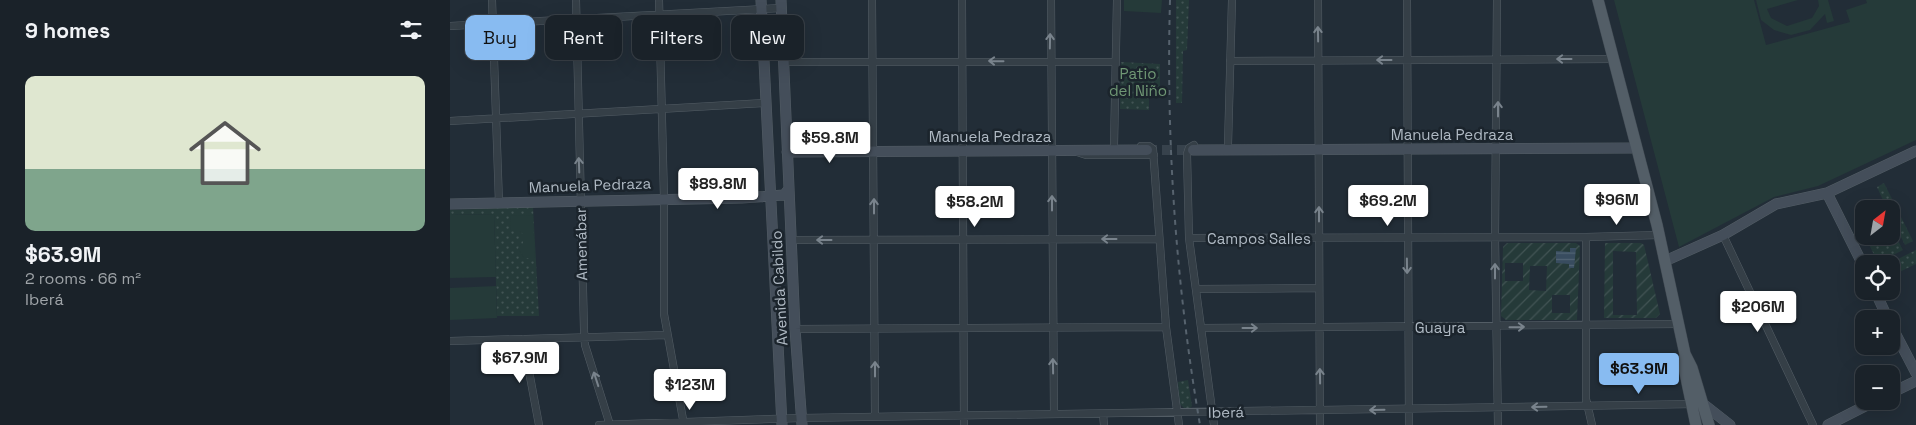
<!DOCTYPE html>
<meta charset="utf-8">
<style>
:root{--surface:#1a2229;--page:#232a31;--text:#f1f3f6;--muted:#9fa4a8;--line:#383f46;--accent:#88bbf1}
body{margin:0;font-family:"Space Grotesk",sans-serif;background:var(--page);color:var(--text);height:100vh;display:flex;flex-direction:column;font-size:19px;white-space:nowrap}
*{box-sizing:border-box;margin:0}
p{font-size:16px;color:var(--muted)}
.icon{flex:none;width:28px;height:28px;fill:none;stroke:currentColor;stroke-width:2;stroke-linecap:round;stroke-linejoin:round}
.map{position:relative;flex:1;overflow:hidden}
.details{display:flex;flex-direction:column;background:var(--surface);width:450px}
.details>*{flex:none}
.guide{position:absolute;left:15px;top:15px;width:475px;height:45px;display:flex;gap:10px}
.needle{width:32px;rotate:31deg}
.buttons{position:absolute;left:1405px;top:200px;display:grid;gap:10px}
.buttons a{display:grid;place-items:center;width:45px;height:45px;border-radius:10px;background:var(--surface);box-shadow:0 5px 20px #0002,0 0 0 1px var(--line);font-size:25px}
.price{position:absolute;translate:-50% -42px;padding:0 11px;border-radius:5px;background:#fff;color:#222;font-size:16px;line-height:32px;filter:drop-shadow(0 1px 2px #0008)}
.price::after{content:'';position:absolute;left:50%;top:30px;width:15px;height:11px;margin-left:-8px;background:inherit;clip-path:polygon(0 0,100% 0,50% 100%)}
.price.on{background:var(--accent);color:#111}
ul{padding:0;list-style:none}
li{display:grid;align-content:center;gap:10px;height:265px;padding:0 25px}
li+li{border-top:1px solid var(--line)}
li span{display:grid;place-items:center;height:155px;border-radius:10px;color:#555}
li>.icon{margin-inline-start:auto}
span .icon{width:90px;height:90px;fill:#fffc;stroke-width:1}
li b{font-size:21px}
h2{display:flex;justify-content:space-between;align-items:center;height:60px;padding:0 25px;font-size:21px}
.pill{padding:0 18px;border-radius:10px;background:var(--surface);box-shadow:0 5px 20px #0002,0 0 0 1px var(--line);font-size:18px;line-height:45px}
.pill.on{background:var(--accent);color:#111}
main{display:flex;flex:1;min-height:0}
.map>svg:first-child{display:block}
.grass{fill:url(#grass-dots)}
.garden{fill:url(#garden-furrows);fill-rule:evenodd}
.pitch{fill:#253a39}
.water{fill:url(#water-rules)}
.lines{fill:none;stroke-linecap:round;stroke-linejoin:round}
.secondary-tunnel{stroke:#37424c;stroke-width:10;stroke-dasharray:10 5;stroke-linecap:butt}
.street-casing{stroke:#535d65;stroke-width:8}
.secondary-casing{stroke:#535d65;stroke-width:11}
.primary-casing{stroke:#3f4851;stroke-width:12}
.street{stroke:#353f47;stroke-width:7}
.secondary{stroke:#444e5a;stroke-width:10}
.primary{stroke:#535e67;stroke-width:11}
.rail{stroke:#57636e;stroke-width:2;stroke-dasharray:5 5;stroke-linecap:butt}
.oneway{stroke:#79838c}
.labels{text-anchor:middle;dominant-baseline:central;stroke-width:5;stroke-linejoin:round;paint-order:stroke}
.park-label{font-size:15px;fill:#709875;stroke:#1b242c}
.street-label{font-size:15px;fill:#b0bac4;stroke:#1b242c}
</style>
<main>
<section class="details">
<h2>9 homes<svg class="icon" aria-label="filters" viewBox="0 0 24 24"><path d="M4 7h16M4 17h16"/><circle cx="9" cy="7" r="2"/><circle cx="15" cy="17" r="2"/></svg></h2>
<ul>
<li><span style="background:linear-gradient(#dfe7d0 60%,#7fa58c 0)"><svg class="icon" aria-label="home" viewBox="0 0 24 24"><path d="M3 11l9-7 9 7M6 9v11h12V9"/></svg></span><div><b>$63.9M</b><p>2 rooms · 66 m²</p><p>Iberá</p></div></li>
</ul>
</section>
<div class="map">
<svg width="1466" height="425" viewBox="0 0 1466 425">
<defs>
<pattern id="grass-dots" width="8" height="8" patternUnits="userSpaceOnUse" patternTransform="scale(1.25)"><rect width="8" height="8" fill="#253a39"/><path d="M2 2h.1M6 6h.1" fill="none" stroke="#425454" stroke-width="1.8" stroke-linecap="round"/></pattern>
<pattern id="garden-furrows" width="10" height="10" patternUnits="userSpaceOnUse" patternTransform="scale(1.25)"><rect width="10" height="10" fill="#253a39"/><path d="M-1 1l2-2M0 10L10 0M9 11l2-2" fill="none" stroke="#425454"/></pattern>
<pattern id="water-rules" width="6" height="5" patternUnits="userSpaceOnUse" patternTransform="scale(1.25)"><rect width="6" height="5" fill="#384c5f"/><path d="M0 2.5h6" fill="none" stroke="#526474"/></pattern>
</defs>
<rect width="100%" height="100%" fill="#222d37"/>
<path class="grass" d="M 726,0 L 739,0 L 737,50 L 733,51 L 732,103 L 726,103 Z
M 671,62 L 710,64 L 710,97 L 699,97 L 699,110 L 670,109 Z
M 1434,183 L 1463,241 L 1455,245 L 1441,217 L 1441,209 L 1437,209 L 1427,187 Z
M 83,207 L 89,316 L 47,316 L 44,214 L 0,215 L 0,210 Z
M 1441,228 L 1453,250 L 1428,263 L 1415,236 L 1441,236 Z
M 1466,250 L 1466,264 L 1441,276 L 1441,264 L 1438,264 Z
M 738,380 L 742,406 L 739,409 L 734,408 L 730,404 L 728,382 Z"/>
<path class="garden" d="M 1057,243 L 1126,243 L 1130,246 L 1127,320 L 1056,320 L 1051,316 L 1053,247 ZM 1055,263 L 1073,263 L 1073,281 L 1055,281 ZM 1080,266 L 1097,266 L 1096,291 L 1079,290 ZM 1102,295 L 1120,295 L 1120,313 L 1102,313 Z
M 1155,243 L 1191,243 L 1194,245 L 1210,314 L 1206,318 L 1154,318 ZM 1163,251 L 1186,252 L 1187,315 L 1163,315 Z"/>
<path class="pitch" d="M 674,0 L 712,0 L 711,13 L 674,11 Z
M 1164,0 L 1304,0 L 1316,45 L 1400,22 L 1396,10 L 1417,3 L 1416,0 L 1466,0 L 1466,140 L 1368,186 L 1324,197 L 1229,247 Z
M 1306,0 L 1348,0 L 1317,9 L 1321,18 L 1337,26 L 1362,18 L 1369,6 L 1368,0 L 1378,0 L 1384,21 L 1377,23 L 1375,14 L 1360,30 L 1341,35 L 1324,30 L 1311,20 Z
M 44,214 L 46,277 L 0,278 L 0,215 Z
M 83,215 L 85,258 L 74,258 L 68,248 L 73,243 L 73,234 L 69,231 L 61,231 L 60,216 Z
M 46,286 L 47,318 L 0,320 L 0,288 Z"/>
<path class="water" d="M 1120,248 L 1126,248 L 1124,268 L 1119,268 L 1119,264 L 1106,263 L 1106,251 L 1120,252 Z"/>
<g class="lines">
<path class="secondary-tunnel" d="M 697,150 L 743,150"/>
<g class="street-casing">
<path id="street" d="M 42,0 L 49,203
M 126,0 L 134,330 L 135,345 L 160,425
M 209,0 L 214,198 L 214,314 L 234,425
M 422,0 L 425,417
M 512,0 L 514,425
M 601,0 L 604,414
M 868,0 L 870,425
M 957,0 L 959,425
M 1047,0 L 1045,237 L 1048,425
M 0,26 L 331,8
M 780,61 L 1163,59
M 333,62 L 664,62
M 0,121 L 316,103
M 744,145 L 739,148 L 737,154 L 739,238 L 764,425
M 778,145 L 782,0
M 664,146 L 667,0
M 691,146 L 699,146 L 703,149 L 716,327 L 729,425
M 627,152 L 636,155 L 704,155
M 1273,235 L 1363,425
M 1136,237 L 1136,399 L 1142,425
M 739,238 L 1136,237 L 1209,235
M 342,240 L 708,239
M 746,289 L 868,288
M 751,328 L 1229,324
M 345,329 L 716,327
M 73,339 L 89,425
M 0,341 L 217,335
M 653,414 L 654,425
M 149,425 L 351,418 L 1245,404"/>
</g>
<g class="secondary-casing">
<path id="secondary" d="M 311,0 L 332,425
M 331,0 L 345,329 L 352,425
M 743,150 L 1186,148
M 337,152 L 697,150
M 1377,193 L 1414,267
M 0,204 L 292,198 L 334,195 L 339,189
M 1215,261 L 1273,235 L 1326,204 L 1377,193 L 1466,151
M 1425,291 L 1438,319
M 1441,325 L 1466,373
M 1441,393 L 1466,381
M 1252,403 L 1280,425
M 1378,425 L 1425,401"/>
</g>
<g class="primary-casing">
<path id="primary" d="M 1148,0 L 1207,225 L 1235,354 L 1242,368 L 1259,425
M 1235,356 L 1234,368 L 1246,425"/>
</g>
<use href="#street" class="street"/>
<use href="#secondary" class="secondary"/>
<use href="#primary" class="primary"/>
<path class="rail" d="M 720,0 C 716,142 726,285 750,425"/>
</g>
<defs><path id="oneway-shaft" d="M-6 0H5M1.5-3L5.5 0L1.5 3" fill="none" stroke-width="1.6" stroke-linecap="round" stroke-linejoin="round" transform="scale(1.25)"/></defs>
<g class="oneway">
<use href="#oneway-shaft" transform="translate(868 34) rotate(-91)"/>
<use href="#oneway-shaft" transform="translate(600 41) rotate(-89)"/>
<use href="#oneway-shaft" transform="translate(1114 59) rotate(180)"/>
<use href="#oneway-shaft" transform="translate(934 60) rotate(-180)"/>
<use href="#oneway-shaft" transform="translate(546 61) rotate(-179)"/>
<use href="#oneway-shaft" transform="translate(1048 109) rotate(-90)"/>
<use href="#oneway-shaft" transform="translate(129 165) rotate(-92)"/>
<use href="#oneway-shaft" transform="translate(602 203) rotate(-90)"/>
<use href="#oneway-shaft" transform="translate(424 206) rotate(-90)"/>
<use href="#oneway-shaft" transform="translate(869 214) rotate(-90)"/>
<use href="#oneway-shaft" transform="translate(659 239) rotate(180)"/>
<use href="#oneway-shaft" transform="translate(374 240) rotate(180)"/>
<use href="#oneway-shaft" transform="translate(957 266) rotate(89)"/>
<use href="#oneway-shaft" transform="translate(1045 271) rotate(-90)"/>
<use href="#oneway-shaft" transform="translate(1067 327) rotate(-1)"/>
<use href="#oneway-shaft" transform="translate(800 328)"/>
<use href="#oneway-shaft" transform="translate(603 366) rotate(-91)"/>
<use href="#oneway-shaft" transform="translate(425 369) rotate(-90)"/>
<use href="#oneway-shaft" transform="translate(870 376) rotate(-91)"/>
<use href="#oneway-shaft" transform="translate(146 379) rotate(-108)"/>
<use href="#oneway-shaft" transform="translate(1089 407) rotate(179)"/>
<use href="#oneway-shaft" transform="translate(927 410) rotate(179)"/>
</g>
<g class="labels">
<g class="park-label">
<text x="688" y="73">Patio<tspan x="688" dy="17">del Niño</tspan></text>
</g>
<g class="street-label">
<text x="1002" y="134">Manuela Pedraza</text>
<text x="540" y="136">Manuela Pedraza</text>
<text transform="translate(140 185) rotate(-2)">Manuela Pedraza</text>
<text x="809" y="238">Campos Salles</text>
<text transform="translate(131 244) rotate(-91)">Amenábar</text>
<text transform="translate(329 288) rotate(-93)">Avenida Cabildo</text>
<text x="990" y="327">Guayra</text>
<text transform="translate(776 412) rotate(-1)">Iberá</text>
</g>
</g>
</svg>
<div class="buttons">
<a><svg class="needle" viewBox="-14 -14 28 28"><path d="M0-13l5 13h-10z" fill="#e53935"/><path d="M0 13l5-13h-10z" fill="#9fa4a8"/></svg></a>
<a><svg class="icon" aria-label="locate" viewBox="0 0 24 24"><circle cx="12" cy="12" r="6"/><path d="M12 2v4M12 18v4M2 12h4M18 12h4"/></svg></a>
<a>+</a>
<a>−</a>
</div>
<b class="price" style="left:380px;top:164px">$59.8M</b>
<b class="price" style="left:268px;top:210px">$89.8M</b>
<b class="price" style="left:1167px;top:226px">$96M</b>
<b class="price" style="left:938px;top:227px">$69.2M</b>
<b class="price" style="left:525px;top:228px">$58.2M</b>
<b class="price" style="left:1308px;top:333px">$206M</b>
<b class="price" style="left:70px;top:384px">$67.9M</b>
<b class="price on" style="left:1189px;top:395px">$63.9M</b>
<b class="price" style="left:240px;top:411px">$123M</b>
<div class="guide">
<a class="pill on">Buy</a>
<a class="pill">Rent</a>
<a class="pill">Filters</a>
<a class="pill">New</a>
</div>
</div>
</main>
